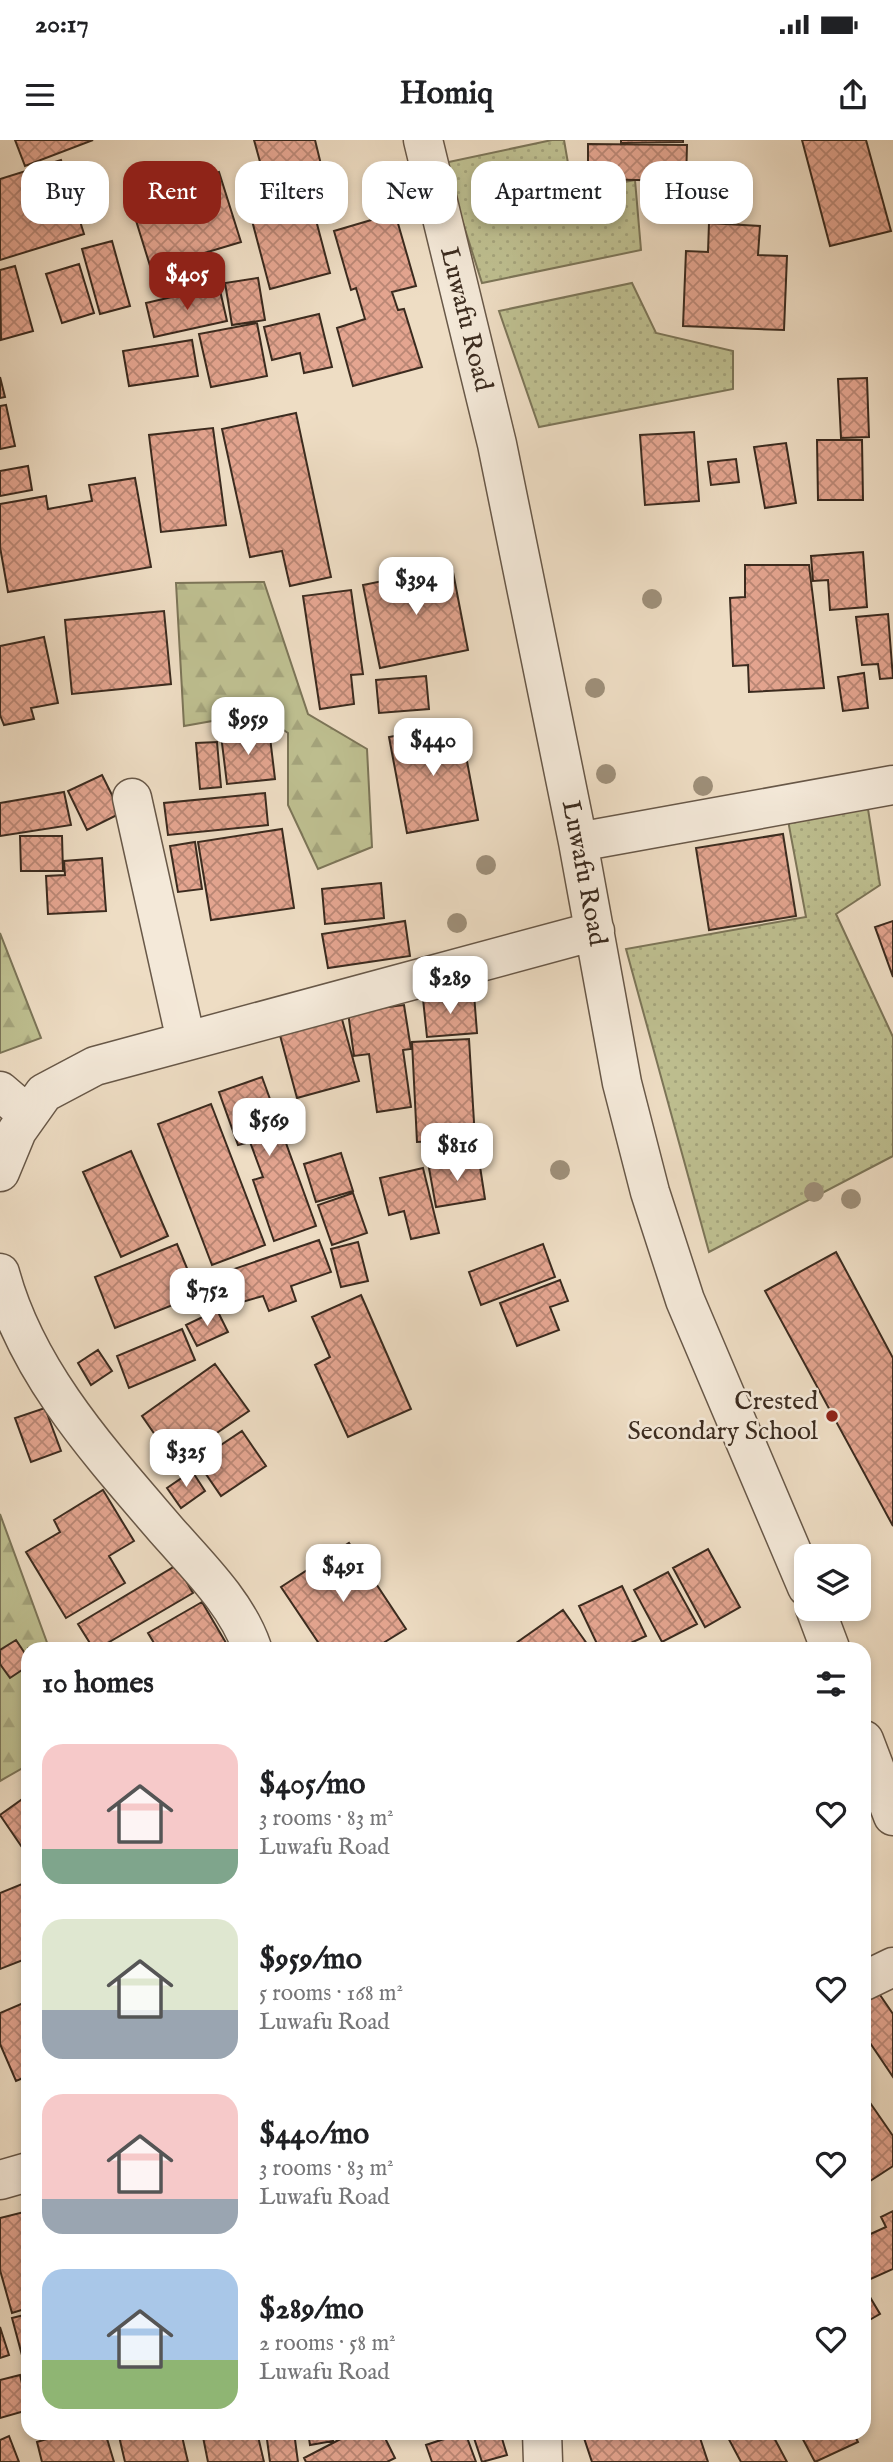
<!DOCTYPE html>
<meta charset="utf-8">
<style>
:root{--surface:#fff;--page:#f6f6f6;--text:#202124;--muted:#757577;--accent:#8f2418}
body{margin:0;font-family:"IM FELL English",serif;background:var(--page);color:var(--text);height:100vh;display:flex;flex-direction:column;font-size:26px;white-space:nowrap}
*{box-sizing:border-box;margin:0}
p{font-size:23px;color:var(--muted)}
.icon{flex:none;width:38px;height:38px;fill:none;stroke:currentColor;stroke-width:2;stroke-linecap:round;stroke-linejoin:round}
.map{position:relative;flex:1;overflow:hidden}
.details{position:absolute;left:21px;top:1502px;width:850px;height:798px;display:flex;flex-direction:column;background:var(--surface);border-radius:21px;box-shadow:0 4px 10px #0003}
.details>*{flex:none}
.hud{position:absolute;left:21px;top:21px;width:852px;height:63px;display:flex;gap:14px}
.tools{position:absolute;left:794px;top:1404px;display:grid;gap:14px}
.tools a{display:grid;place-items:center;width:77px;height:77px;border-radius:14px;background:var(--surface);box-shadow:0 4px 10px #0003;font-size:35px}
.price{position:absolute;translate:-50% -60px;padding:0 16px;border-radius:14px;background:#fff;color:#222;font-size:23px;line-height:46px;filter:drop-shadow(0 2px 4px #0008)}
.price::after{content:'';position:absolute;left:50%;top:42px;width:21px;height:16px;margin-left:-10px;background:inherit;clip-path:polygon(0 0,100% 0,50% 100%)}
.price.selected{background:var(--accent);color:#fff}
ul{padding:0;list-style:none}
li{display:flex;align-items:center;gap:21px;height:175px;padding:0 21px}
li span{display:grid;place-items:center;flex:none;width:196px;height:140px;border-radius:21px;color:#555}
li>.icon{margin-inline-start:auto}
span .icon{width:84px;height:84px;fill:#fffc;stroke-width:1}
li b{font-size:30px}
h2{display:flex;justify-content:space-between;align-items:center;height:84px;padding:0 21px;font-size:30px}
.tag{padding:0 24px;border-radius:21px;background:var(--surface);box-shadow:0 4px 10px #0003;font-size:24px;line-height:63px}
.tag.selected{background:var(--accent);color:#fff}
.status{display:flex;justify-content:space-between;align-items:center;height:49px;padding:0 35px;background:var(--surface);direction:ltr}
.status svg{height:19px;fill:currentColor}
header{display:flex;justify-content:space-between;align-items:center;height:91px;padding:0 21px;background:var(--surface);font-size:32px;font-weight:800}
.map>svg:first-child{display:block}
.grass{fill:url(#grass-dots);stroke:#7c7558;stroke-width:2}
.forest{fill:url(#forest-firs);stroke:#7c7558;stroke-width:2}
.building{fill:url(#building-cross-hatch);stroke:#3b2b1f;stroke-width:2}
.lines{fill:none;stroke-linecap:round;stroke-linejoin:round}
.minor-casing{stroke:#685848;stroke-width:41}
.minor{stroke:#f4e9d9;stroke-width:38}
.tree{fill:#9e8f79}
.poi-dot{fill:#8f2418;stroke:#f4e9d9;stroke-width:2.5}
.labels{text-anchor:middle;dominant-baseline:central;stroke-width:5;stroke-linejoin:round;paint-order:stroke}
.street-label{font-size:26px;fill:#3b2b1f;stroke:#f4e9d9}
.poi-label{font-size:26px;fill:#3b2b1f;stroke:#f4e9d9;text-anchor:end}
</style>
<div class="status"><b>20:17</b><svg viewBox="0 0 49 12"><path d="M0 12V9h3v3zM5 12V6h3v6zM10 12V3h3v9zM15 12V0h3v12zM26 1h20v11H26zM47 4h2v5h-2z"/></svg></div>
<header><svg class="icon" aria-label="menu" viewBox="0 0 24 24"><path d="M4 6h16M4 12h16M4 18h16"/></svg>Homiq<svg class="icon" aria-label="share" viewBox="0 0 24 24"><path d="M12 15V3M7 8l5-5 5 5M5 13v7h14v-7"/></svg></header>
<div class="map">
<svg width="893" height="2322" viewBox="0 0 893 2322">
<defs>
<pattern id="grass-dots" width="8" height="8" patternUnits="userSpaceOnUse" patternTransform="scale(1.75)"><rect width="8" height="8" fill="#bebf90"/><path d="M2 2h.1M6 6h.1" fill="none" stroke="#a4a47c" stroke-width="1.8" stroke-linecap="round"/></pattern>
<pattern id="forest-firs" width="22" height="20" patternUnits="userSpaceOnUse" patternTransform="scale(1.75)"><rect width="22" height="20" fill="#bebf90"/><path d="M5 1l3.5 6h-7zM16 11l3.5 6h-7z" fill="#a4a47c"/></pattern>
<pattern id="building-cross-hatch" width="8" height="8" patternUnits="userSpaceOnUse" patternTransform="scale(1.75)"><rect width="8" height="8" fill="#e4a590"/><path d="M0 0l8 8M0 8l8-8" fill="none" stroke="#ba8775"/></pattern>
</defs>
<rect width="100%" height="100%" fill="#eeddc4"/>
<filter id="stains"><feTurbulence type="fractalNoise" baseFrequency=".00286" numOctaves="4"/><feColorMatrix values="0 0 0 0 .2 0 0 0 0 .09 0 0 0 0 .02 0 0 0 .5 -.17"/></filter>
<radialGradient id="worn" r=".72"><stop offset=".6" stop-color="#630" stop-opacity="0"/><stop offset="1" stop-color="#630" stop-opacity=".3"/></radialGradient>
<path class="grass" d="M 552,0 L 564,0 L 573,52 L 635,40 L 641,110 L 482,143 L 444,23 Z
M 632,143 L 656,193 L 733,211 L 733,249 L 539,287 L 499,171 Z
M 868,669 L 880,745 L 836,774 L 893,897 L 893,1016 L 709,1112 L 626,809 L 806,777 L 787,675 Z"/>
<path class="forest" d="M 264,442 L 308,574 L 367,609 L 372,707 L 318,729 L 288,665 L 288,593 L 258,573 L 184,586 L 176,443 Z
M 0,793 L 41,898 L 0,913 Z
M 0,1374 L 49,1508 L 28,1508 L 28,1625 L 0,1641 Z"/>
<path class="building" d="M 15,0 L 93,0 L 25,26 Z
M 254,0 L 315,0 L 326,45 L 308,50 L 330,133 L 270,149 L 240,35 L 262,29 Z
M 621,0 L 683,0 L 683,2 L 621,3 Z
M 802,0 L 866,0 L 891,91 L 830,106 Z
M 588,4 L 687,5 L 686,41 L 588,39 Z
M 61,20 L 84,94 L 0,120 L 0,39 Z
M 219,32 L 241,102 L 151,129 L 129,58 Z
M 395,73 L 416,146 L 392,152 L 398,170 L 404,169 L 422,227 L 353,246 L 337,188 L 365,179 L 356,148 L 351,150 L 334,91 Z
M 709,83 L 760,86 L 758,115 L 787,116 L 784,190 L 683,186 L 686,111 L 708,112 Z
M 112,101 L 130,166 L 100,174 L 82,109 Z
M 79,124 L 94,173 L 62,183 L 46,134 Z
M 15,126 L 33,191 L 1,200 L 0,130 Z
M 258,138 L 265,180 L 232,185 L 225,143 Z
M 219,146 L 227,181 L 154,197 L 146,163 Z
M 319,174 L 332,227 L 304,233 L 300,213 L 272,220 L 264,187 Z
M 257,183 L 267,236 L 211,247 L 199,194 Z
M 192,200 L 198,236 L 129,246 L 123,211 Z
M 0,237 L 5,257 L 0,258 Z
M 867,238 L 869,297 L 841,298 L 838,239 Z
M 6,265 L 15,306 L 0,309 L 0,266 Z
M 296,273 L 331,437 L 290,446 L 282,411 L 250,417 L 222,289 Z
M 213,288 L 226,385 L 161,392 L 149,295 Z
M 694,292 L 699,361 L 645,365 L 640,295 Z
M 817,300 L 862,300 L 863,360 L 818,360 Z
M 786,303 L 796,363 L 765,368 L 754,307 Z
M 736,319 L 739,342 L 711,345 L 708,322 Z
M 28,326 L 32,350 L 0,356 L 0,331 Z
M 135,338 L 151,427 L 8,452 L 0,407 L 0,364 L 46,356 L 48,369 L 92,361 L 89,345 Z
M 863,412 L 867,467 L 830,470 L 828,440 L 813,441 L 811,416 Z
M 745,425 L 809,425 L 824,548 L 749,552 L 748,525 L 733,526 L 730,458 L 745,457 Z
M 452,427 L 468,510 L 380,528 L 363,445 Z
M 351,450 L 363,534 L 351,535 L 354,564 L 320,569 L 303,456 Z
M 164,471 L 171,544 L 72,554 L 65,480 Z
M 888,474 L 893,538 L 880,539 L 878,524 L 862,525 L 856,477 Z
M 44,497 L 58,563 L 31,568 L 34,579 L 4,585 L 0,575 L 0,506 Z
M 864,533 L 868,568 L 843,571 L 838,537 Z
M 426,536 L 429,569 L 379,573 L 376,540 Z
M 460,584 L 478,680 L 407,693 L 389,597 Z
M 269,589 L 275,639 L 227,644 L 221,595 Z
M 217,602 L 221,647 L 200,649 L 196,603 Z
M 102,635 L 121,673 L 87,690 L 68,651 Z
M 64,652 L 71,685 L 0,696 L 0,663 Z
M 265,653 L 268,685 L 168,695 L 164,663 Z
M 282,689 L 294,768 L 211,780 L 198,702 Z
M 783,694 L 796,776 L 709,790 L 696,708 Z
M 20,696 L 62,696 L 63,731 L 21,731 Z
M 195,702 L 202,749 L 178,752 L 170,706 Z
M 102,718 L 106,771 L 48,774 L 46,736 L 65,735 L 64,721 Z
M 381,743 L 384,778 L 325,784 L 322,749 Z
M 405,781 L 410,816 L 328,828 L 322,794 Z
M 893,781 L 893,837 L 875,787 Z
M 474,854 L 477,893 L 427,897 L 423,859 Z
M 404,865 L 411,909 L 403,910 L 411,967 L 377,972 L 369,914 L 354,916 L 348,872 Z
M 340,872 L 359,941 L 297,958 L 278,888 Z
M 469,899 L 475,999 L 417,1002 L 412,902 Z
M 262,937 L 316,1086 L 274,1101 L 253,1040 L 263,1037 L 250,1002 L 238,1005 L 219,952 Z
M 211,964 L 265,1105 L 212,1125 L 158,984 Z
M 131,1011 L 168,1096 L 121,1117 L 83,1032 Z
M 341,1013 L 353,1051 L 316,1062 L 304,1024 Z
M 479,1020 L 485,1059 L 436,1067 L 429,1028 Z
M 423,1028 L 439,1093 L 411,1099 L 404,1071 L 389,1075 L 380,1038 Z
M 353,1053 L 367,1093 L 332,1105 L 318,1065 Z
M 319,1100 L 331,1132 L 291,1146 L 296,1161 L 269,1171 L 263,1156 L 242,1162 L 231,1130 Z
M 358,1102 L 368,1141 L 341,1147 L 331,1109 Z
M 177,1104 L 198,1155 L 115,1188 L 95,1137 Z
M 543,1104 L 555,1137 L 481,1165 L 469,1132 Z
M 836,1112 L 893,1218 L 893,1386 L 765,1151 Z
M 560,1140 L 568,1161 L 550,1167 L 559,1190 L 517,1206 L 500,1163 Z
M 361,1155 L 411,1269 L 348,1297 L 315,1225 L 330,1217 L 312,1177 Z
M 217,1170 L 228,1192 L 197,1206 L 186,1185 Z
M 182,1189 L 195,1220 L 129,1248 L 117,1216 Z
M 98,1210 L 112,1231 L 91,1245 L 78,1223 Z
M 215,1224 L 249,1271 L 174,1322 L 142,1276 Z
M 45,1268 L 61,1311 L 31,1322 L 15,1278 Z
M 242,1291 L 266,1326 L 221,1356 L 197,1321 Z
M 192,1331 L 205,1351 L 181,1368 L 167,1348 Z
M 103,1350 L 134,1401 L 109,1416 L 125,1443 L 66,1478 L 26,1412 L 60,1392 L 54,1380 Z
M 349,1403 L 406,1489 L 375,1508 L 322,1508 L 281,1447 Z
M 708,1409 L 740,1467 L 705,1487 L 673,1428 Z
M 177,1425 L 193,1453 L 99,1508 L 93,1508 L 78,1484 Z
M 668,1432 L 697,1484 L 662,1502 L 634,1450 Z
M 622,1446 L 646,1496 L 620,1508 L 599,1508 L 579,1466 Z
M 202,1462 L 229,1508 L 157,1508 L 148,1493 Z
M 563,1470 L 590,1508 L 509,1508 Z
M 16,1500 L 28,1518 L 28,1526 L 10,1538 L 0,1524 L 0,1510 Z
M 28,1655 L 28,1716 L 0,1675 Z
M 22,1744 L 28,1761 L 28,1818 L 0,1829 L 0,1753 Z
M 878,1852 L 893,1874 L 893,1937 L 864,1894 L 864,1861 Z
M 28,1861 L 28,1936 L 16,1941 L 0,1904 L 0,1873 Z
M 864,1954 L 893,1996 L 893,2026 L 864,2045 Z
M 28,2071 L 28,2168 L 12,2173 L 0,2130 L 0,2078 Z
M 893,2071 L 893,2129 L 864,2142 L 864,2097 L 886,2087 L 881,2077 Z
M 864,2147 L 880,2174 L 864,2183 Z
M 28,2174 L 28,2234 L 27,2234 L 12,2178 Z
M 0,2187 L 9,2215 L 0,2218 Z
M 20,2235 L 28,2270 L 0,2278 L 0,2240 Z
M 69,2292 L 105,2292 L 114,2322 L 42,2322 L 37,2302 Z
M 118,2292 L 181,2292 L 188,2322 L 125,2322 Z
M 202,2292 L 257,2292 L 264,2322 L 208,2322 Z
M 266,2292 L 294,2292 L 298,2322 L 270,2322 Z
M 308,2292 L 332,2292 L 333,2301 L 310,2305 Z
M 354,2292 L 382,2292 L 395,2318 L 387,2322 L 306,2322 L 304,2318 Z
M 465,2292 L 476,2322 L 432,2322 L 426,2305 Z
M 472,2292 L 500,2292 L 507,2315 L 482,2322 Z
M 582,2292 L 698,2292 L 708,2322 L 592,2322 Z
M 725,2292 L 771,2292 L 787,2322 L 741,2322 Z
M 799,2292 L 853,2292 L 858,2302 L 815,2322 Z
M 9,2296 L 19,2322 L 0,2322 L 0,2300 Z"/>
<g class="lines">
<g class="minor-casing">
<path id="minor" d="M 423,0 L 497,304 L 578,702 L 622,943 L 650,1052 L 685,1160 L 807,1447
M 132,658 L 186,901
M 578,702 L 893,645
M 0,951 L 28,975
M 0,1032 L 17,991 L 44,953 L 95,926 L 595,791
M 0,1133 C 27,1234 102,1315 168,1392 C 199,1427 237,1464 252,1508
M 815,1468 L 830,1508
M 864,1600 L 893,1676
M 864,1841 L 893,1827
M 0,2040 L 28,2032
M 542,2292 L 543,2322"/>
</g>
<use href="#minor" class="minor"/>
</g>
<g class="tree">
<circle cx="652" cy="459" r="10"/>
<circle cx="595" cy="548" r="10"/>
<circle cx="606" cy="634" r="10"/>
<circle cx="703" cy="646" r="10"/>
<circle cx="486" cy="725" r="10"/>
<circle cx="457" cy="783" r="10"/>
<circle cx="560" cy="1030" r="10"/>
<circle cx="814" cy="1052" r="10"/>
<circle cx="851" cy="1059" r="10"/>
</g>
<circle class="poi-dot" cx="832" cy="1276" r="7"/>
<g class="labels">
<g class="street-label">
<text transform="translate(466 179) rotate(76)">Luwafu Road</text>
<text transform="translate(584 733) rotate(79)">Luwafu Road</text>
</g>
<g class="poi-label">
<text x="818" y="1261">Crested<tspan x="818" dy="30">Secondary School</tspan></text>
</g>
</g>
<rect width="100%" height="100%" filter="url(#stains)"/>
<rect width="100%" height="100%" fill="url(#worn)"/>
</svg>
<div class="tools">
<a><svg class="icon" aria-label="layers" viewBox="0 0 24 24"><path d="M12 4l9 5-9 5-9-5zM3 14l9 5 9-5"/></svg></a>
</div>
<b class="price selected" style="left:187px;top:172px">$405</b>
<b class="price" style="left:416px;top:477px">$394</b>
<b class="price" style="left:248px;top:617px">$959</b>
<b class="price" style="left:433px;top:638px">$440</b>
<b class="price" style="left:450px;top:876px">$289</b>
<b class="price" style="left:269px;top:1018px">$569</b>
<b class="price" style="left:457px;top:1043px">$816</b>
<b class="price" style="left:207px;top:1188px">$752</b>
<b class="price" style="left:186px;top:1349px">$325</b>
<b class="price" style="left:343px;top:1464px">$491</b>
<div class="hud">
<a class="tag">Buy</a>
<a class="tag selected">Rent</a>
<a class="tag">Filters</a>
<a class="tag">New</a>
<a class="tag">Apartment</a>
<a class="tag">House</a>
</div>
<section class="details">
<h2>10 homes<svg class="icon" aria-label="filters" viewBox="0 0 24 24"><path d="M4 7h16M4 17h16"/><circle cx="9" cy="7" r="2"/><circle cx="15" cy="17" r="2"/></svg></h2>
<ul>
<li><span style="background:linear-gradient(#f6c9c9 75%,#7fa58c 0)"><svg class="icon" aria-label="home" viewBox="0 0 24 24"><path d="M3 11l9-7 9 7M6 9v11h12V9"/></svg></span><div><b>$405/mo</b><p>3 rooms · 83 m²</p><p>Luwafu Road</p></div><svg class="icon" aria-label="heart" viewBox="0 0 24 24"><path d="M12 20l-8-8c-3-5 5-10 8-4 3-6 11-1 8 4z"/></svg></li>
<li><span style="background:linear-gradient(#dfe7d0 65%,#9aa5b1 0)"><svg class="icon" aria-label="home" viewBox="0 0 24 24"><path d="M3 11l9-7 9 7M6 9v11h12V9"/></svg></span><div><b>$959/mo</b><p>5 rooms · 168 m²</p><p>Luwafu Road</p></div><svg class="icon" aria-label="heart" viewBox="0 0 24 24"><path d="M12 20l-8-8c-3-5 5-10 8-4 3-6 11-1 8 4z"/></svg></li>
<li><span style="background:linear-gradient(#f6c9c9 75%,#9aa5b1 0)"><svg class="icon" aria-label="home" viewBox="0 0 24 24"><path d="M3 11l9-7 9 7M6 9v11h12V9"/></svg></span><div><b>$440/mo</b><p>3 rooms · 83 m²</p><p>Luwafu Road</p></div><svg class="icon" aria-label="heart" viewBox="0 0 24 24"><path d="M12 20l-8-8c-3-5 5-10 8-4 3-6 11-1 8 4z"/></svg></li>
<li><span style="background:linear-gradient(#a9c7e8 65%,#8fb573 0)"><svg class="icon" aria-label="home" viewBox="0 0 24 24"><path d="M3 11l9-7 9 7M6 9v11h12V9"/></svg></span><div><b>$289/mo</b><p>2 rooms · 58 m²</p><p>Luwafu Road</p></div><svg class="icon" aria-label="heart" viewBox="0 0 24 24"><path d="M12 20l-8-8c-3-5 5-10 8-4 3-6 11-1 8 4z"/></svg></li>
</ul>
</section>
</div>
